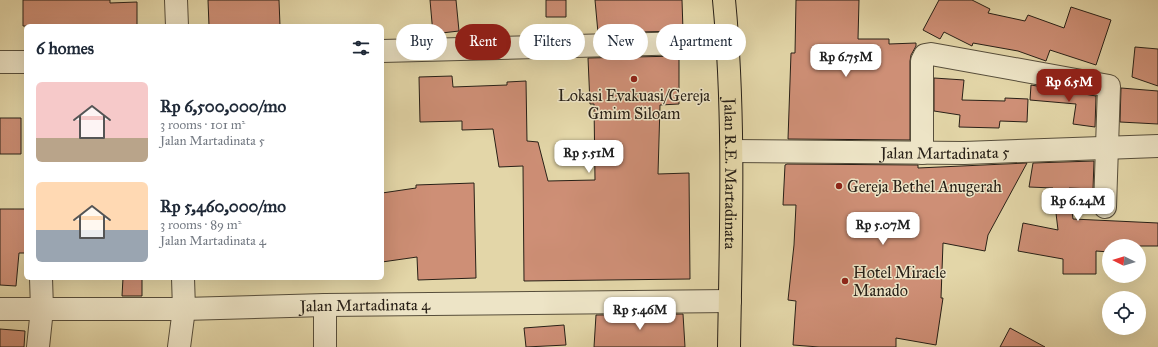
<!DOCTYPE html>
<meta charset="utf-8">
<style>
:root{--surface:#fff;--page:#f6f6f7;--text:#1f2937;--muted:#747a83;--accent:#8f2418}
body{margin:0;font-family:"IM FELL Great Primer",serif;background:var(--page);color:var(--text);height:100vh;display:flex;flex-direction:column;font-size:15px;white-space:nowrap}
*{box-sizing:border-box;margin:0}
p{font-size:13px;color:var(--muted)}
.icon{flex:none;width:22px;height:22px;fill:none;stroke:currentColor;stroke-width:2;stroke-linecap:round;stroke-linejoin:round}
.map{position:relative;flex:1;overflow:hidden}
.details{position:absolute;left:24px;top:24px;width:360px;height:256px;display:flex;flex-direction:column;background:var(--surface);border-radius:6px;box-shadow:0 4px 16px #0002}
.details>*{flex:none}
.top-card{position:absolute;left:396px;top:24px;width:380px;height:36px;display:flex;gap:8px}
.needle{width:26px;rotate:275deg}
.controls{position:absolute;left:1102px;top:239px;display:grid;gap:8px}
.controls a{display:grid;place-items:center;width:44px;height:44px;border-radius:50%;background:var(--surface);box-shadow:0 4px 16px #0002;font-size:20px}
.price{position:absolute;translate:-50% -34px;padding:0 9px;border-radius:8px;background:#fff;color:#222;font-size:13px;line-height:26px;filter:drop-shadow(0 1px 2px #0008)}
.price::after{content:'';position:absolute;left:50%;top:24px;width:12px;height:9px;margin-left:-6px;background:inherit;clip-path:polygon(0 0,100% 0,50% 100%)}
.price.active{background:var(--accent);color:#fff}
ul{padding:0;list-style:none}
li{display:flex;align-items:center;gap:12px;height:100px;padding:0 12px}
li span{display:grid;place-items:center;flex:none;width:112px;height:80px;border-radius:6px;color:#555}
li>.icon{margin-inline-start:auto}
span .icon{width:48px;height:48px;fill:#fffc;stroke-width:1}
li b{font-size:17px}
h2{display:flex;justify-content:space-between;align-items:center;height:48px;padding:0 12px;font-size:17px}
.chip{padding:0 14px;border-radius:18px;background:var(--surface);box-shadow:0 4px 16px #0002;font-size:14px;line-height:36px}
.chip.active{background:var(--accent);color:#fff}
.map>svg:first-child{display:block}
.building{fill:#ce8f76;stroke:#282017}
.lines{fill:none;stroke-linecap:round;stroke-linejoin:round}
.minor-casing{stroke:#574e3b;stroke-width:24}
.trunk-casing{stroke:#282017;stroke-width:24}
.minor{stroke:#ede4c6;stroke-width:22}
.trunk{stroke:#e3d6a8;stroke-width:22}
.poi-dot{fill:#8f2418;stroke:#ede4c6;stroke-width:1.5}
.labels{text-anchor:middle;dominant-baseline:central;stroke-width:3;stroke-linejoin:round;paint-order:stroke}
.poi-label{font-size:16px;fill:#282017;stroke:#ede4c6;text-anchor:start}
.street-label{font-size:16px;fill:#282017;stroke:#ede4c6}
</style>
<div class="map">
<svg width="1158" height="347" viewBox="0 0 1158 347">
<rect width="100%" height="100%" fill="#e3d6a8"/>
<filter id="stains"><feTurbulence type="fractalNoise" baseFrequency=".005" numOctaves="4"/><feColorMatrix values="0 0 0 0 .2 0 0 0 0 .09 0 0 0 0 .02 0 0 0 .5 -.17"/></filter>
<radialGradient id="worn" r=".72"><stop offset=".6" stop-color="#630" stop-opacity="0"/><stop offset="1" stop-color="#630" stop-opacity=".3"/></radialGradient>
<path class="building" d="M 23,0 L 110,0 L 110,3 L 137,2 L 137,26 L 23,26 Z
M 208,0 L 279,0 L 280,26 L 209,26 Z
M 430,0 L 456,0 L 459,31 L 433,34 Z
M 546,0 L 566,0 L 566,17 L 546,17 Z
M 595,0 L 682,0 L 683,31 L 598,33 Z
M 796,0 L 859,0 L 858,39 L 889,39 L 889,44 L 916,43 L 916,46 L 911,55 L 910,61 L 910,140 L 788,139 L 791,53 L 795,53 Z
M 939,0 L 972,0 L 990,9 L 988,13 L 1025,21 L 1028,15 L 1064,28 L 1071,7 L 1111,20 L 1096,65 L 1050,50 L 1046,61 L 1018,51 L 973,43 L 972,46 L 944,32 L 940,39 L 923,30 Z
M 1135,47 L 1158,49 L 1158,86 L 1132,77 Z
M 679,56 L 679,104 L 660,105 L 658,174 L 689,173 L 690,279 L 524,281 L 523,166 L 499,167 L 493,129 L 462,130 L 462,121 L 420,122 L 419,77 L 452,76 L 453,87 L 507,85 L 507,82 L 526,81 L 527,141 L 538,142 L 548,181 L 595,180 L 594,104 L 590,104 L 588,58 Z
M 934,78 L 964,80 L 962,100 L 1005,101 L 1005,98 L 1028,99 L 1027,122 L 1000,121 L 999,128 L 959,127 L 960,115 L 934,111 Z
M 1031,85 L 1096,96 L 1095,127 L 1073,124 L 1076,104 L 1030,100 Z
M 1121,88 L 1158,91 L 1158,124 L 1120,122 Z
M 0,118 L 21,118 L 21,154 L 0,154 Z
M 1094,161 L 1093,189 L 1069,188 L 1073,219 L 1158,223 L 1158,246 L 1109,246 L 1109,252 L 1096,251 L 1096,274 L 1063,274 L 1063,259 L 1018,251 L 1023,223 L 1058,230 L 1053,188 L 1029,187 L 1033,163 Z
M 1027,163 L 988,235 L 985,251 L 943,243 L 941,298 L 943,298 L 936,345 L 896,338 L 896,347 L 819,347 L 793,345 L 796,301 L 788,300 L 794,245 L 796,205 L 783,205 L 785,165 L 787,164 L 918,165 L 918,168 Z
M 474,183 L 476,278 L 418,280 L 417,257 L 382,262 L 382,193 L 416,188 L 416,185 Z
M 0,209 L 26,209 L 26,253 L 19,253 L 16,286 L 0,285 Z
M 123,278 L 142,278 L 142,296 L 122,296 Z
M 683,314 L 685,347 L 594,347 L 596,315 Z
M 564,325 L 566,345 L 526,347 L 524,328 Z
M 1010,328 L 1045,347 L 1000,347 Z
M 0,329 L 25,331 L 24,347 L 0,347 Z"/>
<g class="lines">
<g class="minor-casing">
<g id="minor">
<path d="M 176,0 L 177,26"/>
<path d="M 382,51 L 728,42"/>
<path d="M 0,62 L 26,62"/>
<path id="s1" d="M 732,151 L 964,153 L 1158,146"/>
<path d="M 922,153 L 922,61 L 925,55 L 931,54 L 1109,86 L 1105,207"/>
<path d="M 325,305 L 325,347"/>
<path id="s2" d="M 0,309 L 184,309 L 325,305 L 730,301"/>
<path d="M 38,347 L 42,309 L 41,278"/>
<path d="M 179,347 L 184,309 L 183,278"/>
</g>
</g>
<g class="trunk-casing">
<g id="trunk">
<path id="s3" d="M 724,0 C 735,115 731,231 729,347"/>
</g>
</g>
<use href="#minor" class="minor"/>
<use href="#trunk" class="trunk"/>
</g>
<g class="poi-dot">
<circle cx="634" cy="79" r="4"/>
<circle cx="839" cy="186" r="4"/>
<circle cx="845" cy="281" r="4"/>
</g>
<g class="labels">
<g class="poi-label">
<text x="634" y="95" text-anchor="middle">Lokasi Evakuasi/Gereja<tspan x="634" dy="18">Gmim Siloam</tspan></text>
<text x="847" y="186">Gereja Bethel Anugerah</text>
<text x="853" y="272">Hotel Miracle<tspan x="853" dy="18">Manado</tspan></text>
</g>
<g class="street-label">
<text stroke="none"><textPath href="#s1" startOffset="213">Jalan Martadinata 5</textPath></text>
<text stroke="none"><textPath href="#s3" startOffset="174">Jalan R.E. Martadinata</textPath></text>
<text stroke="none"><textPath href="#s2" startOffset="365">Jalan Martadinata 4</textPath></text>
</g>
</g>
<rect width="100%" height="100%" filter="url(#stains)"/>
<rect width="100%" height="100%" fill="url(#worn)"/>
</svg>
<div class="controls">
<a><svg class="needle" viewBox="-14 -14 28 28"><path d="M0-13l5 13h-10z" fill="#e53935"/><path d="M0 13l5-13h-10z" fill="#747a83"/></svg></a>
<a><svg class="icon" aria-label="locate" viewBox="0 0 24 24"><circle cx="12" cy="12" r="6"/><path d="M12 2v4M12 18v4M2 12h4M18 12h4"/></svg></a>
</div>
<b class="price" style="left:846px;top:78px">Rp 6.75M</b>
<b class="price active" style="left:1069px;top:103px">Rp 6.5M</b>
<b class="price" style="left:589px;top:174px">Rp 5.51M</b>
<b class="price" style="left:1078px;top:222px">Rp 6.24M</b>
<b class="price" style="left:883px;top:246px">Rp 5.07M</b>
<b class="price" style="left:640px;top:331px">Rp 5.46M</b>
<div class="top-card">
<a class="chip">Buy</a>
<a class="chip active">Rent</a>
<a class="chip">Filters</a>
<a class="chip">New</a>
<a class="chip">Apartment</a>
</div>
<section class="details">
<h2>6 homes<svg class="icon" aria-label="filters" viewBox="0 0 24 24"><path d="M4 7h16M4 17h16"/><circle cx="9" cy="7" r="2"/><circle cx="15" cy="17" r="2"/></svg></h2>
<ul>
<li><span style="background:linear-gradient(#f6c9c9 70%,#b9a48a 0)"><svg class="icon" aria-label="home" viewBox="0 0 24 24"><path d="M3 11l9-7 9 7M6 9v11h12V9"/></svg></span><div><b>Rp 6,500,000/mo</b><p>3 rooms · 101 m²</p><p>Jalan Martadinata 5</p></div></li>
<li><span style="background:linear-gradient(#ffd9b3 60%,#9aa5b1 0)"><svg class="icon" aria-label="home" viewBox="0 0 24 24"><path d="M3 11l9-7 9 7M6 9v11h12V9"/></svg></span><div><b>Rp 5,460,000/mo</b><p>3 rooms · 89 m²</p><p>Jalan Martadinata 4</p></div></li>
</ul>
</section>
</div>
